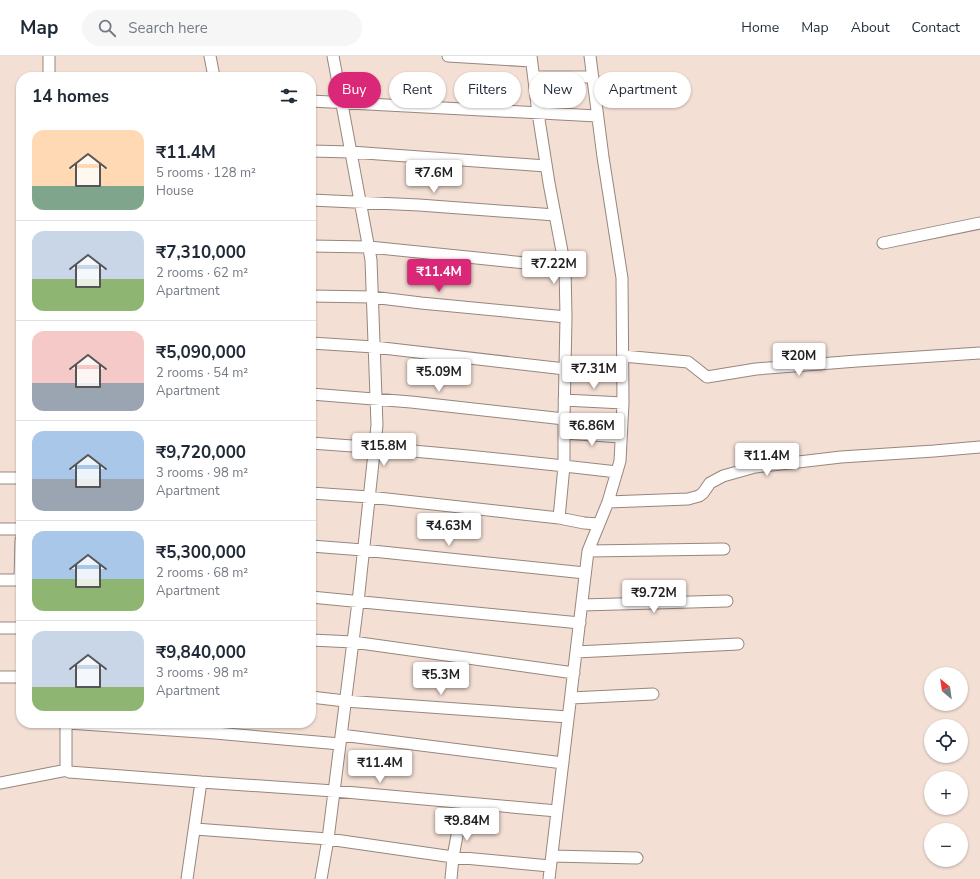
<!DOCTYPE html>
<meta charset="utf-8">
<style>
:root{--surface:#fff;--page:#f6f6f7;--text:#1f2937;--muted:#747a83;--line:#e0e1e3;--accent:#db2777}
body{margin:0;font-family:"Nunito Sans",sans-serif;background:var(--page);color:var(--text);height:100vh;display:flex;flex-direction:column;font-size:15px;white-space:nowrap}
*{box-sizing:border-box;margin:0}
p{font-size:13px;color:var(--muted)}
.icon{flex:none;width:22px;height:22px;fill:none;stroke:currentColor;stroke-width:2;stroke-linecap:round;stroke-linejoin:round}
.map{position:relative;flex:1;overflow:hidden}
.details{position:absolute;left:16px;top:16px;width:300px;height:656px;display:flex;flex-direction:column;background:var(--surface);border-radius:16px;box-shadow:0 1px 3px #0004}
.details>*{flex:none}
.banner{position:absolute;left:328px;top:16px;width:380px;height:36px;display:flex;gap:8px}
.needle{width:26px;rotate:331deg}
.fabs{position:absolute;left:924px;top:611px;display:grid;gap:8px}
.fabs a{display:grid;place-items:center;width:44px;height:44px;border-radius:50%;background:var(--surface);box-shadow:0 1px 3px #0004;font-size:20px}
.price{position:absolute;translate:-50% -34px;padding:0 9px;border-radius:4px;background:#fff;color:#222;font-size:13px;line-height:26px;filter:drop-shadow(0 1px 2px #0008)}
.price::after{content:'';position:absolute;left:50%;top:24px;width:12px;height:9px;margin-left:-6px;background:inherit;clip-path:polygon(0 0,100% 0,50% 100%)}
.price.on{background:var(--accent);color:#fff}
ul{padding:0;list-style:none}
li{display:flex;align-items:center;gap:12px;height:100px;padding:0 16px}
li+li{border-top:1px solid var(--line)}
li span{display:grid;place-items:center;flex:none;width:112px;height:80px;border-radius:12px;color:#555}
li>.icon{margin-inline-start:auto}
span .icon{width:48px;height:48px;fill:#fffc;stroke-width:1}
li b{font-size:17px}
h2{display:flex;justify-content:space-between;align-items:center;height:48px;padding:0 16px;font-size:17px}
.pill{padding:0 14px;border-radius:18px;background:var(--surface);box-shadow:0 1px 3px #0004;font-size:14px;line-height:36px}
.pill.on{background:var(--accent);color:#fff}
header{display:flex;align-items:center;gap:24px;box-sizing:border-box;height:56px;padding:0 20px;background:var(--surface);border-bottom:1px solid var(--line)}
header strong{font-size:19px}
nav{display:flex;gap:22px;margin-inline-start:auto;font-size:14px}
.search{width:280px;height:36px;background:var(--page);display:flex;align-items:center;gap:10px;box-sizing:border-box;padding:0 14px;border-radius:22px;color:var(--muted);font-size:15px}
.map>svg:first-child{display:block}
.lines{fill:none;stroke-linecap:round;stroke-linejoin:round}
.minor-casing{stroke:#98867c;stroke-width:13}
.minor{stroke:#fff;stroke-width:11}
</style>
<header>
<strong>Map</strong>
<div class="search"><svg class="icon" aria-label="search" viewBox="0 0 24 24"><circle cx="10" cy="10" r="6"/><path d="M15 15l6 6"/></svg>Search here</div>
<nav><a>Home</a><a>Map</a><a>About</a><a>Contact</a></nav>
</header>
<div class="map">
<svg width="980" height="823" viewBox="0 0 980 823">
<rect width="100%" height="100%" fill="#f3dfd4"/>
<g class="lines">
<g class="minor-casing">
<path id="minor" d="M 210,0 L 214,21
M 448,0 L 531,5
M 531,0 L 538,57 L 549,127 L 565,211 L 566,261 L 564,363 L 564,410 L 559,462
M 49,21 L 49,0
M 534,21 L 593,21
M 311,45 L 597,60
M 311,95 L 351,96 L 546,110
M 311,144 L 419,149 L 555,159
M 883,187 L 980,167
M 311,190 L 369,191 L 565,211
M 311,240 L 372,241 L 421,247 L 566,261
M 311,287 L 374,291 L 565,313
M 623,300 L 688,306 L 707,321 L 756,313 L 857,305 L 980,297
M 311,338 L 411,346 L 564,363
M 564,344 L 623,347
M 564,377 L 621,381
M 311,387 C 413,394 515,404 617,416
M 0,422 L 21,422
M 311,437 L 369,441 L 559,462 L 584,467 L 599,468
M 608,446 L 688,443 L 699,440 L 703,437 L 710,427 L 723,420 L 755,411 L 841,401 L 934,395 L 980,391
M 0,473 L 21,473
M 311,490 L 363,494 L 585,517
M 588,495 L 724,493
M 0,524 L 21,524
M 20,524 L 21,484
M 311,541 L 580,567
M 582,549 L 727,545
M 0,572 L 21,572
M 311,584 L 353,586 L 574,617
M 576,596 L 738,588
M 0,621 L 21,621
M 311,641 L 345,645 L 568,661
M 571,642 L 653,638
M 66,667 L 66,713 L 69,716 L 201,726 L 187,823
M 68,667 L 215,677 L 340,688
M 341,679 L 563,707
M 201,726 L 334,735 L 557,755
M 0,727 L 67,714
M 195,773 L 328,783 L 453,801 L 550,810
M 552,800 L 637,802
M 321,823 L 328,783 L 358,546 L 377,369 L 371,204 L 333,0
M 451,823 L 453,801 L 463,747
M 549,823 L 588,495 L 608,446 L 620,405 L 623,347 L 622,222 L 603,101 L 590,0"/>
</g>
<use href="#minor" class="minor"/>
</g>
</svg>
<div class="fabs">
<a><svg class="needle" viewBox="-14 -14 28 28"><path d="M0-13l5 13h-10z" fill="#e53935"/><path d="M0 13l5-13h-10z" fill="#747a83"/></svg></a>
<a><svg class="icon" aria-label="locate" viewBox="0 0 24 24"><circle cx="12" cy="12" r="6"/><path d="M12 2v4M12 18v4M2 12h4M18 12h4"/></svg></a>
<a>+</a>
<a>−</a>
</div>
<b class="price" style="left:434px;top:138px">₹7.6M</b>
<b class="price" style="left:554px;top:229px">₹7.22M</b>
<b class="price on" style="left:439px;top:237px">₹11.4M</b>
<b class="price" style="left:799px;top:321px">₹20M</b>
<b class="price" style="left:594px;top:334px">₹7.31M</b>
<b class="price" style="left:439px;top:337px">₹5.09M</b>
<b class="price" style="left:592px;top:391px">₹6.86M</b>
<b class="price" style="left:384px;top:411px">₹15.8M</b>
<b class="price" style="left:767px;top:421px">₹11.4M</b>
<b class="price" style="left:449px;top:491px">₹4.63M</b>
<b class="price" style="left:654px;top:558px">₹9.72M</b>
<b class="price" style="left:441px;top:640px">₹5.3M</b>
<b class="price" style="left:380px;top:728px">₹11.4M</b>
<b class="price" style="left:467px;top:786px">₹9.84M</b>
<div class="banner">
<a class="pill on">Buy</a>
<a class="pill">Rent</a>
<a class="pill">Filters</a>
<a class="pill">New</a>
<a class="pill">Apartment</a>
</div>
<section class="details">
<h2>14 homes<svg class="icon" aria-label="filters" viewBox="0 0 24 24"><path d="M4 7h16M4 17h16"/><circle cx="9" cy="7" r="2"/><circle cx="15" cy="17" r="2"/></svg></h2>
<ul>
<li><span style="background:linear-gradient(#ffd9b3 70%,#7fa58c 0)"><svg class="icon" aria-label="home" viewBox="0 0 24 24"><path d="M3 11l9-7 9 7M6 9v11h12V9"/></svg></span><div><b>₹11.4M</b><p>5 rooms · 128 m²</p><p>House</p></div></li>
<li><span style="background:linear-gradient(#c9d6e8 60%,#8fb573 0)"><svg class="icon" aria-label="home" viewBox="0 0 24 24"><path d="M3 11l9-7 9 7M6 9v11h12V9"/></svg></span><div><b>₹7,310,000</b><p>2 rooms · 62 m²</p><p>Apartment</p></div></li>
<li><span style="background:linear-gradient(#f6c9c9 65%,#9aa5b1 0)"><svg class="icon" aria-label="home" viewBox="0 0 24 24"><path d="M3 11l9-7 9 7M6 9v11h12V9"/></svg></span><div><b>₹5,090,000</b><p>2 rooms · 54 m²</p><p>Apartment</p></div></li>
<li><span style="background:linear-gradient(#a9c7e8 60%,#9aa5b1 0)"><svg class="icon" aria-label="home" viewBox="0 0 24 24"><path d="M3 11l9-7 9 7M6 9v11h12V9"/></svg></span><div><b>₹9,720,000</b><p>3 rooms · 98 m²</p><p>Apartment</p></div></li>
<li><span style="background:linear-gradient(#a9c7e8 60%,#8fb573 0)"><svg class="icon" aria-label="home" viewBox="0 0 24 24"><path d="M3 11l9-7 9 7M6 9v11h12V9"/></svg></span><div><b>₹5,300,000</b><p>2 rooms · 68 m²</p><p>Apartment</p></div></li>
<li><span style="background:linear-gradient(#c9d6e8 70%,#8fb573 0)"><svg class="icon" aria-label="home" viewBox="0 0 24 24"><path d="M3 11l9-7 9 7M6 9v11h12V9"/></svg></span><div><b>₹9,840,000</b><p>3 rooms · 98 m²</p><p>Apartment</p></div></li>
</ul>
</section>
</div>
